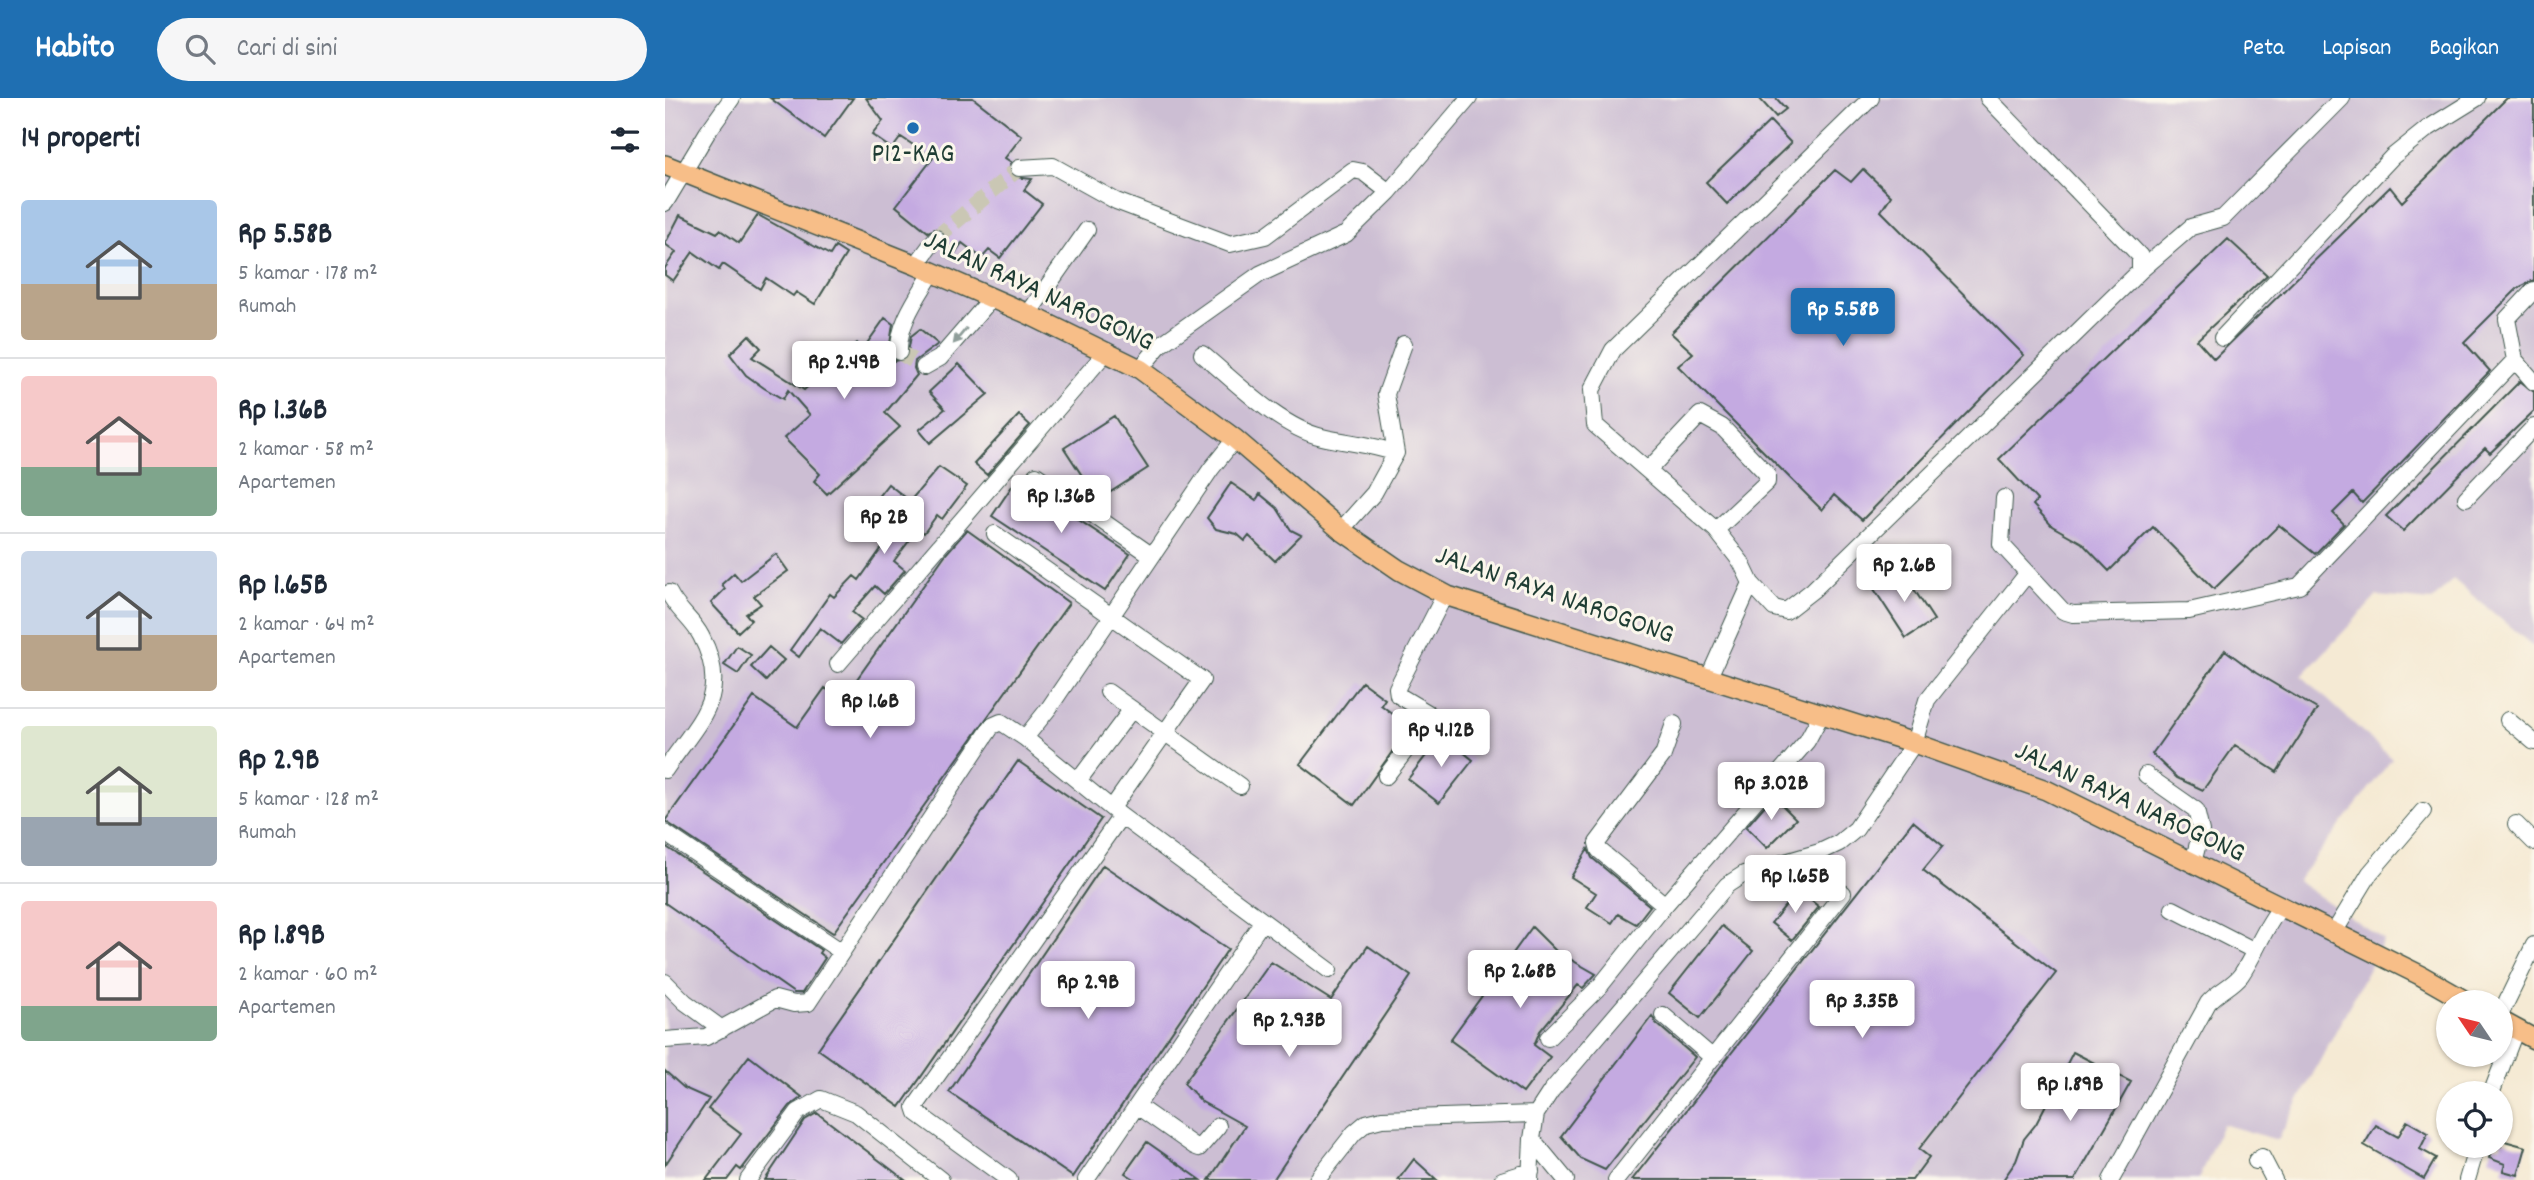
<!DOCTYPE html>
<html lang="id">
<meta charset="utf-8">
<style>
:root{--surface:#fff;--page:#f6f6f7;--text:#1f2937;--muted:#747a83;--line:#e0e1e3;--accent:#1f6fb2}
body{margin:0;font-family:Dekko,sans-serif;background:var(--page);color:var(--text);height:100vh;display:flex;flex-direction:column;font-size:26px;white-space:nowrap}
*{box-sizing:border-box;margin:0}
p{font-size:23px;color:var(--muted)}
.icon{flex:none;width:38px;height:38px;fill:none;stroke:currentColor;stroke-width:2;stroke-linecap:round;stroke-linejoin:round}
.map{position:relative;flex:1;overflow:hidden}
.panel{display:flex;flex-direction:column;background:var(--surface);width:665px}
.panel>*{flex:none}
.needle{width:46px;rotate:305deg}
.buttons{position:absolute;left:1771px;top:892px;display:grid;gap:14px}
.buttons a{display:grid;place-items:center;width:77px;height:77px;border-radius:50%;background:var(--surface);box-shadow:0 2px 5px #0004;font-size:35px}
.price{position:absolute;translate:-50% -60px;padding:0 16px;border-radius:7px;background:#fff;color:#222;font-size:23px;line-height:46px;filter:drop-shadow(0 2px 4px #0008)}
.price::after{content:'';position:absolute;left:50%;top:42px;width:21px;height:16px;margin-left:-10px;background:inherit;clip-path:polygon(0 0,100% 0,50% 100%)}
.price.active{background:var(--accent);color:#fff}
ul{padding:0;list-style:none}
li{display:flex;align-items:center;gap:21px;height:175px;padding:0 21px}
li+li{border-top:2px solid var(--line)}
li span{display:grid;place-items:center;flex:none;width:196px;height:140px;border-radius:7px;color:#555}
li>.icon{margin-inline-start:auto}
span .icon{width:84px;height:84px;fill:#fffc;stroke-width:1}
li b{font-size:30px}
h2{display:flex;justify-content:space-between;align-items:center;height:84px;padding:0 21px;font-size:30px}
header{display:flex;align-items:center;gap:42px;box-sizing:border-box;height:98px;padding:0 35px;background:var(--accent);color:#fff}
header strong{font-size:33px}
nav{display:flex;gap:38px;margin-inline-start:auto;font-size:24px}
.search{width:490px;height:63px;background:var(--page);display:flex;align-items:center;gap:18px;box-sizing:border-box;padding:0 24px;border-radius:38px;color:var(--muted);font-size:26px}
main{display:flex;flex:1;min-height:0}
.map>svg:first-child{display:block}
.industrial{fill:#ccbed3}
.building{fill:#c4aae1}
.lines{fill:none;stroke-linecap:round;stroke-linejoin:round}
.minor-tunnel{stroke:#cac7b4;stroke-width:16;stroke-dasharray:16 8;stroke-linecap:butt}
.minor-casing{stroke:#3f574c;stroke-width:18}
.major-casing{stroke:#3f574c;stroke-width:22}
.minor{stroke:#fff;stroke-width:16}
.major{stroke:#f7be88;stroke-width:19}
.oneway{fill:#8f9e9a}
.poi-dot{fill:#1f6fb2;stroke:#fbf7ec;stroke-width:2.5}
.labels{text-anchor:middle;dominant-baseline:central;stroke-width:6;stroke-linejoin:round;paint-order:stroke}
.poi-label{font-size:28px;fill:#1f3d34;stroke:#fbf7ec}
.street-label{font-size:28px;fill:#1f3d34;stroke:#fbf7ec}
</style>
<header>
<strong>Habito</strong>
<div class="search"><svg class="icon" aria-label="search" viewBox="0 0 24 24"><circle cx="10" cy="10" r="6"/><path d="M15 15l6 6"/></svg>Cari di sini</div>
<nav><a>Peta</a><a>Lapisan</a><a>Bagikan</a></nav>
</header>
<main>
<section class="panel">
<h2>14 properti<svg class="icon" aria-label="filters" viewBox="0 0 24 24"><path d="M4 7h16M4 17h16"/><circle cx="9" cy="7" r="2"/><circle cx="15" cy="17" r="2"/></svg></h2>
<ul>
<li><span style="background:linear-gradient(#a9c7e8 60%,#b9a48a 0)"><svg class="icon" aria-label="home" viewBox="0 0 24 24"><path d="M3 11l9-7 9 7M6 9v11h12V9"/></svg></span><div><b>Rp 5.58B</b><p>5 kamar · 178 m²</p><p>Rumah</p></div></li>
<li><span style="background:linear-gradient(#f6c9c9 65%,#7fa58c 0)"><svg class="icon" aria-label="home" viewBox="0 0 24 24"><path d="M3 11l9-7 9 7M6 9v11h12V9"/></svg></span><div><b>Rp 1.36B</b><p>2 kamar · 58 m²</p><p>Apartemen</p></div></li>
<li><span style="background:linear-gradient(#c9d6e8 60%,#b9a48a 0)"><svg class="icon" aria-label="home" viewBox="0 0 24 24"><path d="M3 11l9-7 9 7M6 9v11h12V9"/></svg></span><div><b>Rp 1.65B</b><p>2 kamar · 64 m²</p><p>Apartemen</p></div></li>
<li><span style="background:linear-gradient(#dfe7d0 65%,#9aa5b1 0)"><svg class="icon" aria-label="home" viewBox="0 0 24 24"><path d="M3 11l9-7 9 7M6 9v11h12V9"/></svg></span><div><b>Rp 2.9B</b><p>5 kamar · 128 m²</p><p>Rumah</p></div></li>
<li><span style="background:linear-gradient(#f6c9c9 75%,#7fa58c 0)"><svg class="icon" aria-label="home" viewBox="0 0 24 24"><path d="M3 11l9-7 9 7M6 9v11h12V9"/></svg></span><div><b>Rp 1.89B</b><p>2 kamar · 60 m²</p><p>Apartemen</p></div></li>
</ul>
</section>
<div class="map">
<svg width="1869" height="1082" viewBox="0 0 1869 1082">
<rect width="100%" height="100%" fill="#fbf7ec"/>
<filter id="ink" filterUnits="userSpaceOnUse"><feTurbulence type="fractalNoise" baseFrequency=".0143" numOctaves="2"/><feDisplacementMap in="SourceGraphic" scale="14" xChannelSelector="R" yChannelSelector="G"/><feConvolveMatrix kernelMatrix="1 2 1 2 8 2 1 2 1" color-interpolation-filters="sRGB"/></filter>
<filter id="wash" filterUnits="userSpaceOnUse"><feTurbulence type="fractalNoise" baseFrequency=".00686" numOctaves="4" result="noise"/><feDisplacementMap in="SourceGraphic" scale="28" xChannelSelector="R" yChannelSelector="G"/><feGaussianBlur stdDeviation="1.57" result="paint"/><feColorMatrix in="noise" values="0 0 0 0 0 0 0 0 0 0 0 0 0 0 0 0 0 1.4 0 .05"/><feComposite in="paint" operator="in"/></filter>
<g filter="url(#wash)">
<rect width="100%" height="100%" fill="#f5ead4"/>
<path class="industrial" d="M 0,0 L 1869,0 L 1869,549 L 1788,481 L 1767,503 L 1712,498 L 1637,578 L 1727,661 L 1632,783 L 1719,842 L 1613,1042 L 1557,1026 L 1533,1082 L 0,1082 Z"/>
<g id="blocks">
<path class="building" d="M 105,0 L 188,0 L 159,40 Z
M 201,0 L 308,0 L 357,38 L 340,60 L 346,64 L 344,71 L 349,79 L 367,81 L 359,92 L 377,106 L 335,160 L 324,152 L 317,160 L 297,145 L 290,155 L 279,146 L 281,141 L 278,132 L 272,130 L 263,134 L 231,108 L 268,60 L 236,39 L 227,51 L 207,37 L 218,23 Z
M 1094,0 L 1111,0 L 1121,11 L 1111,19 Z
M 1842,0 L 1869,0 L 1869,182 L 1853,190 L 1799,244 L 1825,273 L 1697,405 L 1688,395 L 1668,415 L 1679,426 L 1650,456 L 1614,427 L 1549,491 L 1488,429 L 1444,473 L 1417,445 L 1387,428 L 1368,407 L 1372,402 L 1334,361 L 1563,141 L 1602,177 L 1532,242 L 1549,261 L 1725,89 L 1737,104 Z
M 1105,23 L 1126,45 L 1062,106 L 1041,84 Z
M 1198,71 L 1226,98 L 1216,113 L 1359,257 L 1197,422 L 1169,397 L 1157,412 L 1013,268 L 1028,255 L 1006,235 L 1170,72 L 1186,84 Z
M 15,117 L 52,135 L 55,132 L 74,145 L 93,117 L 165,157 L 170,149 L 181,156 L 150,206 L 131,194 L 128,198 L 101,180 L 95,191 L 58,166 L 54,172 L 28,154 L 8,183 L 0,177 L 0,170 L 11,154 L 0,146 Z
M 220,220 L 228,226 L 224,253 L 229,263 L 242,260 L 246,238 L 255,231 L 273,246 L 250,263 L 249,270 L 252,277 L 220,315 L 235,329 L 162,396 L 149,383 L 155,376 L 119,340 L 145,317 L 123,292 L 118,301 L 99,290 L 81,277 L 65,256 L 84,237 L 96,250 L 87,259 L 139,292 L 192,245 L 198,251 Z
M 294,266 L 323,296 L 265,345 L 254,332 L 280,311 L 264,294 Z
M 1855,283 L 1869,294 L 1869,313 L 1825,355 L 1820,350 L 1738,433 L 1721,418 Z
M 354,317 L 365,327 L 322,377 L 309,366 Z
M 449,318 L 483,370 L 433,402 L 399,350 Z
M 274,369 L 302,388 L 277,421 L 272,417 L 259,435 L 253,431 L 229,463 L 240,472 L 219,496 L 210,488 L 187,514 L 197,522 L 176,546 L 155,530 L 134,559 L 125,552 L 165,496 L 169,499 L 189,478 L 194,482 L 238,420 L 212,400 L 223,386 L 245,403 Z
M 352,381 L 465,456 L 440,493 L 327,418 Z
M 566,385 L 591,402 L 595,396 L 612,410 L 626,432 L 636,437 L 610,463 L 584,438 L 580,443 L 572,436 L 551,431 L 542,420 Z
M 302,432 L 404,505 L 168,835 L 0,723 L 89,599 L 132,629 L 160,590 L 177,602 L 280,457 Z
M 111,456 L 123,473 L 89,498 L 96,506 L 81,516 L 86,522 L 73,534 L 46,505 L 60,491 L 57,486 L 69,475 L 76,483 Z
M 1237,473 L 1269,522 L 1241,540 L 1209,491 Z
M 72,548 L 86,557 L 73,576 L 59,567 Z
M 104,549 L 119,562 L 101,583 L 86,569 Z
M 1560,552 L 1591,575 L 1652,611 L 1612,674 L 1570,647 L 1538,692 L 1512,680 L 1487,656 Z
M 697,584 L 720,601 L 716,607 L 745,629 L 689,707 L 635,666 Z
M 777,637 L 808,662 L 774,705 L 743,681 Z
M 353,663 L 436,721 L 235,1009 L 153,951 Z
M 1108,698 L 1131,721 L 1102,750 L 1081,729 Z
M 1248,723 L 1278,748 L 1258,772 L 1391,875 L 1254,1051 L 1264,1059 L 1247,1082 L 967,1082 Z
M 0,748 L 156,852 L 154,855 L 160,860 L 137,895 L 129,895 L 0,805 Z
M 923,751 L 927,760 L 985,808 L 971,826 L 953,816 L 947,825 L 922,809 L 931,795 L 906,779 Z
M 438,767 L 563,851 L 408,1079 L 284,994 Z
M 1133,792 L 1154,809 L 1127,842 L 1106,825 Z
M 1057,828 L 1088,853 L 1035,920 L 1004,895 Z
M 867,829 L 891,853 L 931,876 L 918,890 L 913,887 L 875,933 L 869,947 L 885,959 L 858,995 L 785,942 Z
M 703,848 L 746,878 L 608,1082 L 544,1082 L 580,1028 L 537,1004 L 519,985 L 606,864 L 666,902 Z
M 987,918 L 991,925 L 1030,959 L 940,1072 L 916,1061 L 896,1038 Z
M 1408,954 L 1466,984 L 1453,1007 L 1410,1082 L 1338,1082 L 1351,1063 L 1359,1041 L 1371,1026 Z
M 84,958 L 137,999 L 125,1008 L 76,1072 L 72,1069 L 62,1082 L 41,1082 L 76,1036 L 43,1011 Z
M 0,973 L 19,990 L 44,1001 L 0,1067 Z
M 152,1015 L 240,1082 L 100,1082 L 140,1022 Z
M 1742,1023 L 1763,1035 L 1755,1051 L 1771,1060 L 1759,1081 L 1699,1047 L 1711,1027 L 1733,1039 Z
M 1836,1042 L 1861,1049 L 1853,1077 L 1838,1073 L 1840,1066 L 1824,1060 L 1828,1048 L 1836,1048 Z
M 482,1044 L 536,1082 L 471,1082 L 460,1075 Z
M 749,1061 L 772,1082 L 733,1082 Z"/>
</g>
</g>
<g filter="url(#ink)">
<use href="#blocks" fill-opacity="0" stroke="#3f574c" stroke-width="2"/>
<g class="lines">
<path class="minor-tunnel" d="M 271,140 L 354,70
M 234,254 L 259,269"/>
<g class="minor-casing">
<path id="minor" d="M 1206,0 L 948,252 L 927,292 L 930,327 L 1051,432 L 1076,464 L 1086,485 L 1109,510 L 1121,513 L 1148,492 L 1475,173 L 1526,129 L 1558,120 L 1677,0
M 1323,0 L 1475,158 L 1475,173
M 354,70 L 388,68 L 451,103 L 565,146 L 600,138 L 688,72 L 698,74 L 724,94
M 0,105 L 42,35 L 67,0
M 251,167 L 271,140
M 363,216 L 422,132
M 1557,240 L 1727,59 L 1762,31 L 1812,0
M 234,254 C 233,225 253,199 267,175
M 537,256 C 570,283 614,329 657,339 C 682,345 706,346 731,355
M 1850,262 L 1869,284
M 259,269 L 275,260 L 326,201
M 475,271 L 495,247 L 595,176 L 681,136 L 724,94 L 804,0
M 983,372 L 1035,317 L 1057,329 L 1102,376 L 1102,384 L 1051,432
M 371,377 L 486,457
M 1339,400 L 1336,446 L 1398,513 L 1408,516 L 1524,513 L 1634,488 L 1850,262 L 1842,221 L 1869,192
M 1801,400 L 1869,329
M 676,432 L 709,395 L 731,355 L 721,296 L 739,246
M 330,436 L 537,582 L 447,710
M 173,566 L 442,253
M 1043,581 L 1086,485
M 443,594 L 575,688
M 1843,622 L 1869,644
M 360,640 L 456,718 L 664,872
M 0,672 C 32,624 68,598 36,538 C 28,522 12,512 4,495
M 1481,677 L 1531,712 L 1536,733 L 1528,765
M 721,678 L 764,622 L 763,615 L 733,597 L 732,590 L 775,506 L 783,498
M 413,683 L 467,611
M 1851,726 L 1869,744
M 0,735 L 177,854
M 1000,807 L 934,752 L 932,745 L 998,657 L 1009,626
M 1508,811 L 1590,853
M 1668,836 L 1705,775 L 1758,713
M 0,884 L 20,904 L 57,931
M 1836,915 L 1869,847
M 998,917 L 1048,960
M 883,940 L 936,887 L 1000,807 L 1142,643 L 1156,617
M 0,942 L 41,939 L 110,901 L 129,906 L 143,905 L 327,628 L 336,624 L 360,640 L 384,610 L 546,371 L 570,341
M 1826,996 L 1851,931
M 472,1008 L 529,1048 L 534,1050 L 553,1028
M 867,1041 L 901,1082
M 1591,1063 L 1597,1059 L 1609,1082
M 83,1082 L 133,1014 L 156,1001 L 191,1015 L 276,1082
M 344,1082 L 252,1015 L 250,1009 L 456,718
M 421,1082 L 597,824
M 652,1082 L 689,1035 L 701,1025 L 717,1021 L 871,1016 L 886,993 L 1062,787 L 1079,776 L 1155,754 L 1174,745 L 1191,731 L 1249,645 L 1262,602 L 1362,476
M 837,1082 L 866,1073
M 865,1082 L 867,1041 L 871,1016
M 951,1082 L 1178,795
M 1446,1082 L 1543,905 C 1552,894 1568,888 1576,877 C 1591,855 1599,829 1616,809
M 1802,1082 L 1812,1048"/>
</g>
<g class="major-casing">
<path id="major" d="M 0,67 L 251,167 L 363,216 L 475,271 L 570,341 L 676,432 L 734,472 L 783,498 L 1249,645 L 1381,692 L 1755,877 L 1804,905
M 1836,923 L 1869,941"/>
</g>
<use href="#minor" class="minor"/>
<use href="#major" class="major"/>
</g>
<defs><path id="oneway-solid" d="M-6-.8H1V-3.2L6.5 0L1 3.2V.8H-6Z" transform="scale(1.75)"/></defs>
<use class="oneway" href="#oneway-solid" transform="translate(295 238) rotate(130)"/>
</g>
<circle class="poi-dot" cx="248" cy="30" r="7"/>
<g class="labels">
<g class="poi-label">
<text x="248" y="58">P12-KAG</text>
</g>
<g class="street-label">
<text transform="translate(373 195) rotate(25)">JALAN RAYA NAROGONG</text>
<text transform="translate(889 499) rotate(19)">JALAN RAYA NAROGONG</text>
<text transform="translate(1464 706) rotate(25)">JALAN RAYA NAROGONG</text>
</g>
</g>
</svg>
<div class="buttons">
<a><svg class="needle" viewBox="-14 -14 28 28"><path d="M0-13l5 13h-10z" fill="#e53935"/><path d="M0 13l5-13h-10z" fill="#747a83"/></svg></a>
<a><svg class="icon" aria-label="locate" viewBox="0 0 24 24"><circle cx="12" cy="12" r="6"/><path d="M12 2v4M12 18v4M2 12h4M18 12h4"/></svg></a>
</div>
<b class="price active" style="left:1178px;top:250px">Rp 5.58B</b>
<b class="price" style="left:179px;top:303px">Rp 2.49B</b>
<b class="price" style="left:396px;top:437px">Rp 1.36B</b>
<b class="price" style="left:219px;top:458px">Rp 2B</b>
<b class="price" style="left:1239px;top:506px">Rp 2.6B</b>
<b class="price" style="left:205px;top:642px">Rp 1.6B</b>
<b class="price" style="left:776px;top:671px">Rp 4.12B</b>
<b class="price" style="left:1106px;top:724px">Rp 3.02B</b>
<b class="price" style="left:1130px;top:817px">Rp 1.65B</b>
<b class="price" style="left:855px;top:912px">Rp 2.68B</b>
<b class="price" style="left:423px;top:923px">Rp 2.9B</b>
<b class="price" style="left:1197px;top:942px">Rp 3.35B</b>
<b class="price" style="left:624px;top:961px">Rp 2.93B</b>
<b class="price" style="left:1405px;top:1025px">Rp 1.89B</b>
</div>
</main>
